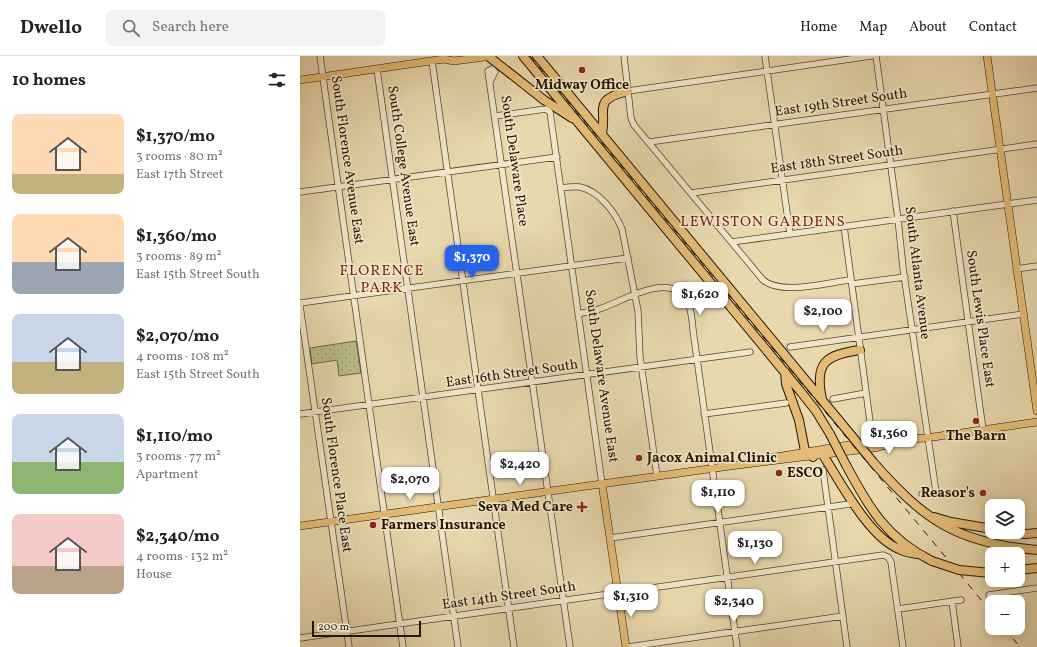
<!DOCTYPE html>
<meta charset="utf-8">
<style>
:root{--surface:#fff;--page:#f2f2f2;--text:#222;--muted:#767676;--line:#e0e0e0;--accent:#2563eb}
body{margin:0;font-family:Vollkorn,serif;background:var(--page);color:var(--text);height:100vh;display:flex;flex-direction:column;font-size:15px;white-space:nowrap}
*{box-sizing:border-box;margin:0}
p{font-size:13px;color:var(--muted)}
.icon{flex:none;width:22px;height:22px;fill:none;stroke:currentColor;stroke-width:2;stroke-linecap:round;stroke-linejoin:round}
.map{position:relative;flex:1;overflow:hidden}
.sheet{display:flex;flex-direction:column;background:var(--surface);width:300px}
.sheet>*{flex:none}
.controls{position:absolute;left:685px;top:443px;display:grid;gap:8px}
.controls a{display:grid;place-items:center;width:40px;height:40px;border-radius:8px;background:var(--surface);box-shadow:0 2px 10px #0003;font-size:20px}
.scale{position:absolute;left:12px;bottom:10px;width:109px;box-sizing:border-box;padding-left:4px;border:2px solid #271602;border-top:0;font-size:11px;line-height:14px;white-space:nowrap;color:#271602;-webkit-text-stroke:3px #f0e6ca;paint-order:stroke}
.price{position:absolute;translate:-50% -34px;padding:0 9px;border-radius:8px;background:#fff;color:#222;font-size:13px;line-height:26px;filter:drop-shadow(0 1px 2px #0008)}
.price::after{content:'';position:absolute;left:50%;top:24px;width:12px;height:9px;margin-left:-6px;background:inherit;clip-path:polygon(0 0,100% 0,50% 100%)}
.price.on{background:var(--accent);color:#fff}
ul{padding:0;list-style:none}
li{display:flex;align-items:center;gap:12px;height:100px;padding:0 12px}
li span{display:grid;place-items:center;flex:none;width:112px;height:80px;border-radius:8px;color:#555}
li>.icon{margin-inline-start:auto}
span .icon{width:48px;height:48px;fill:#fffc;stroke-width:1}
li b{font-size:17px}
h2{display:flex;justify-content:space-between;align-items:center;height:48px;padding:0 12px;font-size:17px}
header{display:flex;align-items:center;gap:24px;box-sizing:border-box;height:56px;padding:0 20px;background:var(--surface);border-bottom:1px solid var(--line)}
header strong{font-size:19px}
nav{display:flex;gap:22px;margin-inline-start:auto;font-size:14px}
.search{width:280px;height:36px;background:var(--page);display:flex;align-items:center;gap:10px;box-sizing:border-box;padding:0 14px;border-radius:8px;color:var(--muted);font-size:15px}
main{display:flex;flex:1;min-height:0}
.map>svg:first-child{display:block}
.grass{fill:url(#grass-dots);stroke:#706a45}
.lines{fill:none;stroke-linecap:round;stroke-linejoin:round}
.minor-casing{stroke:#57462d;stroke-width:7}
.major-casing{stroke:#271602;stroke-width:8}
.highway-casing{stroke:#271602;stroke-width:10}
.minor{stroke:#f0e6ca;stroke-width:5.5}
.major{stroke:#e4bc77;stroke-width:7}
.highway{stroke:#e4bc77;stroke-width:8}
.rail{stroke:#271602;stroke-width:1;stroke-dasharray:7 7;stroke-linecap:butt}
.highway-bridge-casing{stroke:#271602;stroke-width:10;stroke-linecap:butt}
.highway-bridge{stroke:#e4bc77;stroke-width:8}
.poi-dot{fill:#8f2418;stroke:#f0e6ca;stroke-width:1.5}
.labels{text-anchor:middle;dominant-baseline:central;stroke-width:3.5;stroke-linejoin:round;paint-order:stroke}
.poi-label{font-size:14px;font-weight:bold;fill:#271602;stroke:#f0e6ca;text-anchor:start}
.street-label{font-size:14px;fill:#271602;stroke:#f0e6ca}
.neighbourhood-label{font-size:15px;letter-spacing:1px;fill:#7a1f14;stroke:#f0e6ca}
</style>
<header>
<strong>Dwello</strong>
<div class="search"><svg class="icon" aria-label="search" viewBox="0 0 24 24"><circle cx="10" cy="10" r="6"/><path d="M15 15l6 6"/></svg>Search here</div>
<nav><a>Home</a><a>Map</a><a>About</a><a>Contact</a></nav>
</header>
<main>
<section class="sheet">
<h2>10 homes<svg class="icon" aria-label="filters" viewBox="0 0 24 24"><path d="M4 7h16M4 17h16"/><circle cx="9" cy="7" r="2"/><circle cx="15" cy="17" r="2"/></svg></h2>
<ul>
<li><span style="background:linear-gradient(#ffd9b3 75%,#c2b280 0)"><svg class="icon" aria-label="home" viewBox="0 0 24 24"><path d="M3 11l9-7 9 7M6 9v11h12V9"/></svg></span><div><b>$1,370/mo</b><p>3 rooms · 80 m²</p><p>East 17th Street</p></div></li>
<li><span style="background:linear-gradient(#ffd9b3 60%,#9aa5b1 0)"><svg class="icon" aria-label="home" viewBox="0 0 24 24"><path d="M3 11l9-7 9 7M6 9v11h12V9"/></svg></span><div><b>$1,360/mo</b><p>3 rooms · 89 m²</p><p>East 15th Street South</p></div></li>
<li><span style="background:linear-gradient(#c9d6e8 60%,#c2b280 0)"><svg class="icon" aria-label="home" viewBox="0 0 24 24"><path d="M3 11l9-7 9 7M6 9v11h12V9"/></svg></span><div><b>$2,070/mo</b><p>4 rooms · 108 m²</p><p>East 15th Street South</p></div></li>
<li><span style="background:linear-gradient(#c9d6e8 60%,#8fb573 0)"><svg class="icon" aria-label="home" viewBox="0 0 24 24"><path d="M3 11l9-7 9 7M6 9v11h12V9"/></svg></span><div><b>$1,110/mo</b><p>3 rooms · 77 m²</p><p>Apartment</p></div></li>
<li><span style="background:linear-gradient(#f6c9c9 65%,#b9a48a 0)"><svg class="icon" aria-label="home" viewBox="0 0 24 24"><path d="M3 11l9-7 9 7M6 9v11h12V9"/></svg></span><div><b>$2,340/mo</b><p>4 rooms · 132 m²</p><p>House</p></div></li>
</ul>
</section>
<div class="map">
<svg width="737" height="591" viewBox="0 0 737 591">
<defs>
<pattern id="grass-dots" width="8" height="8" patternUnits="userSpaceOnUse"><rect width="8" height="8" fill="#b9be88"/><path d="M2 2h.1M6 6h.1" fill="none" stroke="#9fa374" stroke-width="1.8" stroke-linecap="round"/></pattern>
</defs>
<rect width="100%" height="100%" fill="#e8d8ae"/>
<filter id="stains"><feTurbulence type="fractalNoise" baseFrequency=".005" numOctaves="4"/><feColorMatrix values="0 0 0 0 .2 0 0 0 0 .09 0 0 0 0 .02 0 0 0 .5 -.17"/></filter>
<radialGradient id="worn" r=".72"><stop offset=".6" stop-color="#630" stop-opacity="0"/><stop offset="1" stop-color="#630" stop-opacity=".3"/></radialGradient>
<path class="grass" d="M 56,285 L 61,317 L 39,320 L 37,304 L 12,308 L 10,292 Z"/>
<g class="lines">
<g class="minor-casing">
<path id="minor" d="M 20,0 L 103,591
M 324,0 L 331,62 L 334,69 L 463,224 C 482,240 528,226 551,224
M 465,0 L 490,178
M 576,0 L 598,163 L 603,212 L 636,436 L 622,438
M 132,5 L 214,591
M 77,13 L 158,591
M 190,26 L 195,16 L 192,13 L 188,15 L 270,591
M 328,35 L 571,0
M 195,60 L 246,53 L 250,56 L 302,428
M 349,86 L 737,32
M 261,132 C 268,131 274,130 280,131 C 299,135 315,156 322,173 L 338,255 L 340,301 L 357,420
M 0,136 L 257,101
M 391,137 L 737,88
M 653,155 L 683,374
M 544,170 L 573,388
M 432,186 L 737,144
M 716,213 L 737,210
M 552,228 L 605,221
M 0,247 L 328,202
M 0,250 L 49,591
M 278,258 C 287,256 295,255 302,252 C 322,245 364,219 383,239 C 391,248 392,263 393,274 L 437,591
M 490,291 L 723,258
M 533,343 L 566,337
M 0,358 L 450,296
M 404,358 L 486,347
M 523,414 L 547,591
M 310,482 L 550,448
M 689,539 L 737,532
M 652,545 L 658,591
M 598,553 L 661,544
M 0,582 L 583,499 L 588,501 L 591,506 L 603,591
M 328,591 L 543,560"/>
</g>
<g class="major-casing">
<path id="major" d="M 687,0 L 737,355
M 0,24 L 144,3 L 154,5 L 192,0
M 470,402 L 573,385 L 626,382 L 737,366
M 302,428 L 326,591
M 0,470 L 430,410 L 574,392 L 611,383"/>
</g>
<g class="highway-casing">
<path id="highway" d="M 188,0 L 244,44 L 272,62
M 223,0 L 501,336 L 516,355 L 530,378
M 237,0 L 551,379
M 302,78 C 307,52 292,44 328,35
M 485,316 L 486,328 L 499,364 L 505,395 L 513,401
M 522,343 C 514,306 526,299 560,294
M 523,399 C 541,427 569,481 599,493 C 604,496 611,497 617,498
M 573,406 C 625,465 657,487 737,494
M 546,409 C 569,452 587,483 632,505
M 634,461 L 651,466 L 692,473
M 707,476 L 726,478 L 737,477
M 718,514 L 737,512"/>
</g>
<use href="#minor" class="minor"/>
<use href="#major" class="major"/>
<use href="#highway" class="highway"/>
<path class="rail" d="M 230,0 L 692,557
M 704,572 L 720,591"/>
<g class="highway-bridge-casing">
<path id="highway-bridge" d="M 530,378 L 546,409
M 551,379 L 573,406
M 632,505 L 659,514 L 691,517"/>
</g>
<use href="#highway-bridge" class="highway-bridge"/>
</g>
<g class="poi-dot">
<circle cx="282" cy="14" r="4"/>
<circle cx="676" cy="365" r="4"/>
<circle cx="339" cy="402" r="4"/>
<circle cx="479" cy="417" r="4"/>
<circle cx="683" cy="437" r="4"/>
<path d="M280 445h4v4h4v4h-4v4h-4v-4h-4v-4h4z"/>
<circle cx="73" cy="469" r="4"/>
</g>
<g class="labels">
<g class="poi-label">
<text x="282" y="29" text-anchor="middle">Midway Office</text>
<text x="676" y="380" text-anchor="middle">The Barn</text>
<text x="347" y="402">Jacox Animal Clinic</text>
<text x="487" y="417">ESCO</text>
<text x="675" y="437" text-anchor="end">Reasor's</text>
<text x="273" y="451" text-anchor="end">Seva Med Care</text>
<text x="81" y="469">Farmers Insurance</text>
</g>
<g class="street-label">
<text transform="translate(541 47) rotate(-8)">East 19th Street South</text>
<text transform="translate(47 104) rotate(82)">South Florence Avenue East</text>
<text transform="translate(537 104) rotate(-8)">East 18th Street South</text>
<text transform="translate(214 105) rotate(82)">South Delaware Place</text>
<text transform="translate(103 110) rotate(82)">South College Avenue East</text>
<text transform="translate(617 217) rotate(83)">South Atlanta Avenue</text>
<text transform="translate(680 263) rotate(82)">South Lewis Place East</text>
<text transform="translate(212 318) rotate(-8)">East 16th Street South</text>
<text transform="translate(301 320) rotate(82)">South Delaware Avenue East</text>
<text transform="translate(36 419) rotate(82)">South Florence Place East</text>
<text transform="translate(209 540) rotate(-8)">East 14th Street South</text>
</g>
<g class="neighbourhood-label">
<text x="463" y="166">LEWISTON GARDENS</text>
<text x="82" y="215">FLORENCE<tspan x="82" dy="17">PARK</tspan></text>
</g>
</g>
<rect width="100%" height="100%" filter="url(#stains)"/>
<rect width="100%" height="100%" fill="url(#worn)"/>
</svg>
<div class="controls">
<a><svg class="icon" aria-label="layers" viewBox="0 0 24 24"><path d="M12 4l9 5-9 5-9-5zM3 14l9 5 9-5"/></svg></a>
<a>+</a>
<a>−</a>
</div>
<div class="scale">200 m</div>
<b class="price on" style="left:172px;top:223px">$1,370</b>
<b class="price" style="left:400px;top:260px">$1,620</b>
<b class="price" style="left:523px;top:277px">$2,100</b>
<b class="price" style="left:589px;top:399px">$1,360</b>
<b class="price" style="left:220px;top:430px">$2,420</b>
<b class="price" style="left:110px;top:445px">$2,070</b>
<b class="price" style="left:418px;top:458px">$1,110</b>
<b class="price" style="left:455px;top:509px">$1,130</b>
<b class="price" style="left:331px;top:562px">$1,310</b>
<b class="price" style="left:434px;top:567px">$2,340</b>
</div>
</main>
